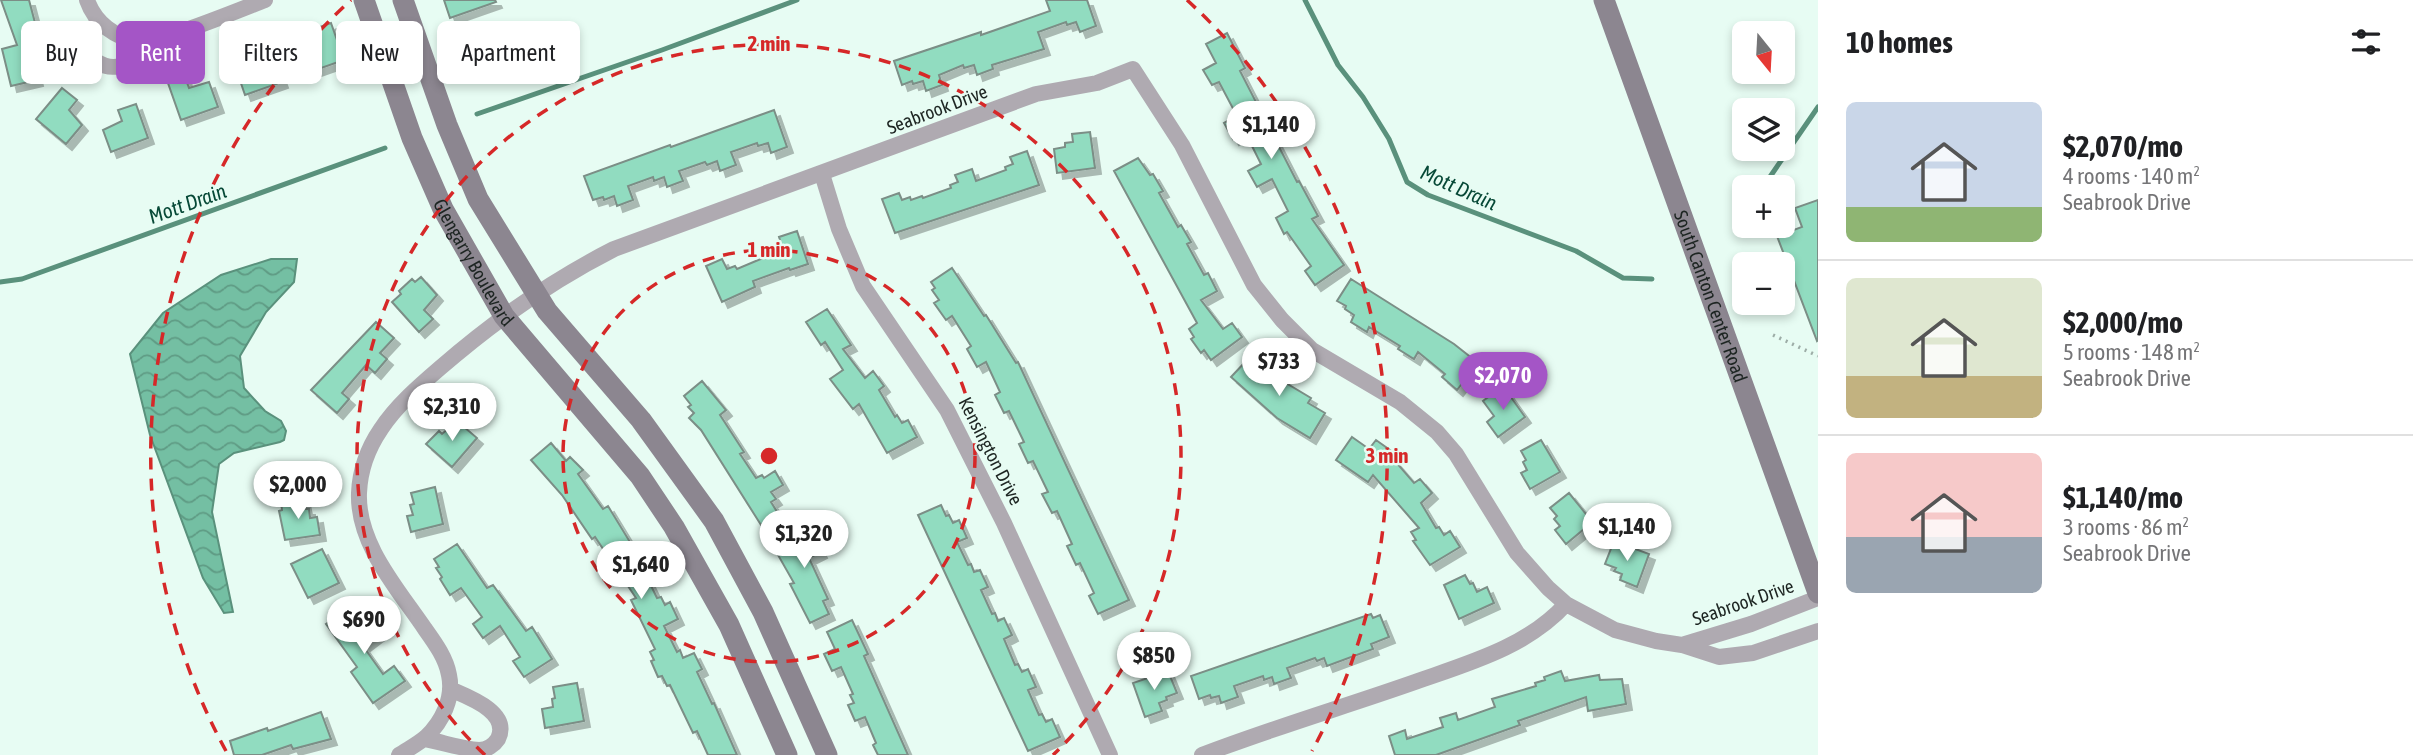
<!DOCTYPE html>
<meta charset="utf-8">
<style>
:root{--surface:#fff;--page:#f2f2f2;--text:#202124;--muted:#757577;--line:#e0e0e0;--accent:#a455c6}
body{margin:0;font-family:"Asap Condensed",sans-serif;background:var(--page);color:var(--text);height:100vh;display:flex;flex-direction:column;font-size:26px;white-space:nowrap}
*{box-sizing:border-box;margin:0}
p{font-size:23px;color:var(--muted)}
.icon{flex:none;width:38px;height:38px;fill:none;stroke:currentColor;stroke-width:2;stroke-linecap:round;stroke-linejoin:round}
.map{position:relative;flex:1;overflow:hidden}
.sheet{display:flex;flex-direction:column;background:var(--surface);width:595px}
.sheet>*{flex:none}
.top-card{position:absolute;left:21px;top:21px;width:665px;height:63px;display:flex;gap:14px}
.needle{width:46px;rotate:162deg}
.fabs{position:absolute;left:1732px;top:21px;display:grid;gap:14px}
.fabs a{display:grid;place-items:center;width:63px;height:63px;border-radius:10px;background:var(--surface);box-shadow:0 4px 10px #0003;font-size:35px}
.price{position:absolute;translate:-50% -60px;padding:0 16px;border-radius:24px;background:#fff;color:#222;font-size:23px;line-height:46px;filter:drop-shadow(0 2px 4px #0008)}
.price::after{content:'';position:absolute;left:50%;top:42px;width:21px;height:16px;margin-left:-10px;background:inherit;clip-path:polygon(0 0,100% 0,50% 100%)}
.price.selected{background:var(--accent);color:#fff}
ul{padding:0;list-style:none}
li{display:flex;align-items:center;gap:21px;height:175px;padding:0 28px}
li+li{border-top:2px solid var(--line)}
li span{display:grid;place-items:center;flex:none;width:196px;height:140px;border-radius:10px;color:#555}
li>.icon{margin-inline-start:auto}
span .icon{width:84px;height:84px;fill:#fffc;stroke-width:1}
li b{font-size:30px}
h2{display:flex;justify-content:space-between;align-items:center;height:84px;padding:0 28px;font-size:30px}
.pill{padding:0 24px;border-radius:10px;background:var(--surface);box-shadow:0 4px 10px #0003;font-size:24px;line-height:63px}
.pill.selected{background:var(--accent);color:#fff}
main{display:flex;flex:1;min-height:0}
.map>svg:first-child{display:block}
.water{fill:url(#water-waves);stroke:#5a917c;stroke-width:2}
.lines{fill:none;stroke-linecap:round;stroke-linejoin:round}
.stream{stroke:#5a917c;stroke-width:5}
.building{fill:#91dcc0;stroke:#7b8e86;stroke-width:2;filter:url(#shadow)}
.path{stroke:#9dada7;stroke-width:3.5;stroke-dasharray:2 5;stroke-linecap:butt}
.street{stroke:#afaab1;stroke-width:16}
.secondary{stroke:#8c8690;stroke-width:21}
.ring{fill:none;stroke:#d62828;stroke-width:3.5;stroke-dasharray:12 9}
.labels{text-anchor:middle;dominant-baseline:central;stroke-width:5;stroke-linejoin:round;paint-order:stroke}
.street-label{font-size:19px;fill:#1d2522;stroke:#e7fcf3}
.water-label{font-size:21px;font-style:italic;fill:#074937;stroke:#e7fcf3}
.centre{fill:#d62828;stroke:#e7fcf3;stroke-width:3.5}
.ring-label{font-size:21px;text-anchor:middle;font-weight:bold;fill:#d62828;stroke:#e7fcf3;stroke-width:5;stroke-linejoin:round;paint-order:stroke}
</style>
<main>
<div class="map">
<svg width="1818" height="755" viewBox="0 0 1818 755">
<defs>
<pattern id="water-waves" width="16" height="10" patternUnits="userSpaceOnUse" patternTransform="scale(1.75)"><rect width="16" height="10" fill="#74bfa3"/><path d="M0 5q4-4 8 0t8 0" fill="none" stroke="#5f9b84"/></pattern>
<filter id="shadow"><feDropShadow dx="6" dy="6" stdDeviation="0" flood-color="#0004"/></filter>
</defs>
<rect width="100%" height="100%" fill="#e7fcf3"/>
<path class="water" d="M 271,259 L 297,259 L 294,282 L 266,312 L 240,356 L 244,388 L 265,411 L 281,421 L 286,431 L 284,440 L 280,442 L 234,453 L 219,464 L 212,512 L 233,612 L 224,613 L 203,578 L 150,435 L 130,354 L 163,313 L 221,275 Z"/>
<g class="lines">
<path class="stream" d="M 1305,0 L 1338,65 L 1363,97 L 1389,139 L 1407,182 L 1428,195 L 1576,251 L 1623,278 L 1652,279
M 477,114 L 662,50 L 797,0
M 1763,187 L 1818,107
M 1740,219 L 1745,211
M 0,282 L 22,279 L 385,148"/>
</g>
<path class="building" d="M 1,0 L 29,0 L 44,57 L 32,60 L 37,80 L 11,86 L 2,49 L 17,45 Z
M 444,0 L 495,0 L 496,2 L 450,18 Z
M 1046,0 L 1087,0 L 1096,26 L 1080,32 L 1076,22 L 1067,25 L 1066,22 L 1038,32 L 1044,49 L 992,65 L 993,69 L 977,75 L 974,65 L 964,68 L 963,65 L 939,75 L 942,85 L 926,91 L 923,81 L 913,84 L 912,81 L 902,85 L 894,61 L 981,32 L 981,35 L 1050,11 Z
M 331,23 L 344,60 L 307,73 L 299,48 L 318,39 L 314,29 Z
M 1227,33 L 1245,68 L 1240,71 L 1297,182 L 1299,181 L 1318,216 L 1312,219 L 1344,265 L 1315,285 L 1305,271 L 1311,266 L 1287,232 L 1284,234 L 1276,218 L 1288,211 L 1272,179 L 1257,187 L 1248,171 L 1261,164 L 1245,132 L 1233,139 L 1224,123 L 1237,116 L 1219,82 L 1212,85 L 1203,70 L 1216,63 L 1206,44 Z
M 249,52 L 253,62 L 273,57 L 282,82 L 245,95 L 232,57 Z
M 185,77 L 189,88 L 209,82 L 218,107 L 181,120 L 168,83 Z
M 62,88 L 77,100 L 69,110 L 82,125 L 66,144 L 36,119 Z
M 136,104 L 148,138 L 111,152 L 103,130 L 122,121 L 118,110 Z
M 774,110 L 787,147 L 771,153 L 768,143 L 758,146 L 757,143 L 731,152 L 736,165 L 720,171 L 717,161 L 707,165 L 705,162 L 679,171 L 683,181 L 667,187 L 664,177 L 654,181 L 653,177 L 628,186 L 633,200 L 617,206 L 614,196 L 604,200 L 603,197 L 593,200 L 584,176 L 670,145 L 671,147 Z
M 1090,132 L 1095,168 L 1057,173 L 1054,149 L 1065,147 L 1065,143 L 1073,142 L 1072,134 Z
M 1027,151 L 1039,185 L 895,233 L 882,199 L 899,193 L 902,200 L 910,197 L 911,200 L 922,196 L 923,198 L 951,188 L 950,185 L 958,182 L 955,175 L 972,169 L 976,181 L 1006,170 L 1005,167 L 1013,164 L 1010,157 Z
M 1138,158 L 1150,175 L 1153,174 L 1163,191 L 1159,193 L 1178,227 L 1181,225 L 1191,242 L 1187,244 L 1204,275 L 1208,273 L 1217,291 L 1201,300 L 1223,329 L 1232,323 L 1242,337 L 1211,360 L 1204,350 L 1201,353 L 1191,339 L 1194,337 L 1189,329 L 1197,323 L 1114,171 Z
M 1818,200 L 1818,340 L 1817,341 L 1777,236 L 1802,227 L 1795,208 Z
M 797,231 L 808,264 L 790,270 L 789,268 L 753,281 L 755,287 L 722,302 L 706,266 L 722,259 L 727,269 L 735,266 L 737,269 L 763,258 L 761,253 L 782,246 L 779,237 Z
M 952,268 L 984,316 L 986,315 L 1016,363 L 1018,362 L 1129,600 L 1098,614 L 1089,596 L 1094,593 L 1080,563 L 1076,565 L 1067,546 L 1072,544 L 1057,511 L 1052,513 L 1042,494 L 1048,492 L 1033,461 L 1028,463 L 1019,444 L 1024,442 L 1009,411 L 1004,413 L 995,395 L 1000,392 L 986,362 L 977,367 L 967,349 L 971,346 L 952,316 L 946,320 L 934,303 L 939,300 L 932,290 L 935,288 L 931,282 Z
M 421,277 L 437,295 L 424,310 L 433,319 L 419,332 L 392,302 L 401,294 L 399,291 L 412,279 L 415,282 Z
M 1351,279 L 1454,344 L 1478,363 L 1457,390 L 1442,377 L 1445,374 L 1418,352 L 1414,359 L 1398,349 L 1400,346 L 1369,327 L 1367,332 L 1351,322 L 1354,315 L 1345,309 L 1346,306 L 1337,301 Z
M 827,309 L 851,345 L 843,349 L 865,378 L 873,371 L 884,386 L 879,390 L 895,417 L 897,415 L 902,423 L 908,420 L 917,437 L 887,453 L 859,404 L 853,409 L 830,379 L 843,370 L 825,342 L 821,345 L 806,322 Z
M 376,322 L 394,338 L 380,353 L 387,359 L 375,373 L 366,365 L 342,393 L 349,399 L 337,413 L 311,390 Z
M 1248,359 L 1262,372 L 1268,365 L 1283,378 L 1281,380 L 1311,398 L 1308,403 L 1325,413 L 1310,438 L 1277,418 L 1231,377 Z
M 702,381 L 726,410 L 720,415 L 744,452 L 740,454 L 756,478 L 762,475 L 764,478 L 775,471 L 783,485 L 771,492 L 776,499 L 771,502 L 779,515 L 761,525 L 701,430 L 689,418 L 694,413 L 688,407 L 691,405 L 684,396 Z
M 1503,386 L 1525,417 L 1498,437 L 1487,422 L 1494,416 L 1483,401 Z
M 457,421 L 477,438 L 452,467 L 426,444 L 439,431 L 442,434 Z
M 1352,437 L 1369,449 L 1376,440 L 1390,450 L 1388,453 L 1414,483 L 1420,479 L 1432,493 L 1421,503 L 1436,528 L 1439,527 L 1444,535 L 1450,531 L 1460,547 L 1430,565 L 1413,541 L 1416,540 L 1411,532 L 1419,528 L 1373,475 L 1368,482 L 1336,460 Z
M 1541,440 L 1560,472 L 1530,489 L 1521,473 L 1527,470 L 1523,462 L 1526,460 L 1521,451 Z
M 551,443 L 566,461 L 570,457 L 583,470 L 578,474 L 603,509 L 608,506 L 636,552 L 641,549 L 651,564 L 643,569 L 657,598 L 661,597 L 665,605 L 670,602 L 678,619 L 664,626 L 677,652 L 680,650 L 683,658 L 694,653 L 702,669 L 697,672 L 712,704 L 714,703 L 737,755 L 708,755 L 697,731 L 693,733 L 670,685 L 667,686 L 662,676 L 658,677 L 651,661 L 654,660 L 650,652 L 655,649 L 631,600 L 636,598 L 595,537 L 592,539 L 562,495 L 531,460 Z
M 435,487 L 443,524 L 411,532 L 407,516 L 413,515 L 410,505 L 414,504 L 411,493 Z
M 1569,493 L 1590,519 L 1590,524 L 1566,544 L 1555,530 L 1560,526 L 1554,519 L 1557,516 L 1550,508 Z
M 304,499 L 306,509 L 309,509 L 310,518 L 317,517 L 320,535 L 285,540 L 279,511 L 282,510 L 281,502 Z
M 941,505 L 946,516 L 949,515 L 953,523 L 959,520 L 967,538 L 957,542 L 968,565 L 971,564 L 974,572 L 980,570 L 988,587 L 981,590 L 992,614 L 995,613 L 998,621 L 1004,618 L 1012,635 L 1004,639 L 1015,665 L 1018,664 L 1022,672 L 1028,669 L 1036,687 L 1028,690 L 1039,715 L 1042,714 L 1046,722 L 1052,719 L 1060,737 L 1028,751 L 918,515 Z
M 803,519 L 821,552 L 809,558 L 828,599 L 823,601 L 829,614 L 810,623 L 790,584 L 794,583 L 778,555 L 789,549 L 782,530 Z
M 1614,541 L 1649,554 L 1637,587 L 1620,580 L 1622,574 L 1614,571 L 1616,568 L 1605,564 Z
M 457,544 L 487,588 L 493,585 L 526,631 L 532,627 L 552,659 L 524,677 L 513,661 L 520,657 L 500,626 L 483,638 L 473,624 L 482,617 L 461,588 L 450,595 L 440,579 L 442,577 L 436,568 L 439,567 L 434,559 Z
M 322,549 L 339,583 L 308,598 L 291,564 Z
M 1465,575 L 1470,584 L 1473,583 L 1477,592 L 1487,587 L 1494,603 L 1459,619 L 1444,585 Z
M 347,610 L 358,626 L 370,618 L 380,633 L 363,646 L 383,674 L 394,666 L 405,681 L 373,703 L 351,672 L 357,667 L 326,624 Z
M 1371,614 L 1373,618 L 1380,615 L 1389,637 L 1371,644 L 1373,649 L 1327,666 L 1324,658 L 1317,661 L 1315,658 L 1287,668 L 1291,678 L 1274,684 L 1272,677 L 1264,680 L 1263,676 L 1234,686 L 1238,697 L 1221,703 L 1219,696 L 1211,698 L 1210,695 L 1199,699 L 1191,676 Z
M 852,620 L 868,654 L 864,656 L 908,755 L 878,755 L 873,745 L 876,743 L 865,717 L 855,721 L 848,705 L 854,703 L 850,695 L 853,694 L 841,667 L 832,671 L 824,654 L 835,649 L 827,632 Z
M 1168,671 L 1177,693 L 1166,697 L 1167,700 L 1159,703 L 1162,711 L 1145,717 L 1133,683 Z
M 1561,671 L 1565,681 L 1599,675 L 1600,680 L 1622,679 L 1626,704 L 1588,711 L 1586,697 L 1518,721 L 1520,725 L 1436,755 L 1395,755 L 1389,736 L 1405,730 L 1407,739 L 1443,727 L 1440,718 L 1456,713 L 1458,720 L 1495,707 L 1492,699 L 1536,686 L 1535,683 L 1545,680 L 1544,677 Z
M 577,683 L 584,721 L 545,728 L 542,709 L 553,707 L 552,699 L 555,698 L 553,687 Z
M 321,712 L 331,739 L 293,749 L 291,745 L 262,755 L 234,755 L 230,741 L 267,728 L 268,731 Z"/>
<g class="lines">
<path class="path" d="M 1773,335 L 1818,356"/>
<path class="street" d="M 87,0 C 95,23 115,38 140,42 C 157,44 244,8 265,0
M 97,21 C 94,29 88,39 89,48 C 92,67 116,72 129,61 C 135,56 138,48 142,42
M 822,174 L 839,229 L 863,286 L 947,410 L 1004,523 L 1110,755
M 1682,645 L 1751,624 L 1818,598
M 425,739 C 442,742 462,749 479,750 C 487,750 494,745 498,739 C 511,712 468,697 450,689
M 399,755 C 408,749 418,744 426,737 C 442,722 454,698 449,675 C 446,658 435,643 425,629 C 398,589 357,544 359,493 C 360,469 368,448 381,429 C 396,406 419,386 440,368 C 494,321 551,281 614,249 L 1036,94 L 1097,83 L 1133,69 L 1182,145 L 1254,285 L 1282,320 L 1312,350 L 1400,402 L 1437,432 L 1456,454 L 1517,553 L 1548,588 L 1566,604 L 1615,630 L 1656,641 L 1682,645 L 1719,657 L 1753,653 L 1818,631
M 1202,755 C 1272,728 1344,707 1415,682 C 1469,663 1527,647 1566,604"/>
<g class="secondary">
<path id="s1" d="M 364,0 L 412,138 L 443,209 L 504,316 L 640,476 L 674,527 L 729,625 L 787,755"/>
<path d="M 403,0 L 447,125 L 478,199 L 547,311 L 641,420 L 714,521 L 763,612 L 827,755"/>
<path id="s2" d="M 1604,0 L 1818,593"/>
</g>
</g>
<g class="ring">
<circle cx="769" cy="456" r="206"/>
<path d="M485 755A412 412 0 1 1 1053 755"/>
<path d="M226 751A618 618 0 0 1 351 0M1187 0A618 618 0 0 1 1312 751"/>
</g>
<g class="labels">
<g class="street-label">
<text transform="translate(937 109) rotate(-21)">Seabrook Drive</text>
<text stroke="none"><textPath href="#s1" startOffset="285">Glengarry Boulevard</textPath></text>
<text stroke="none"><textPath href="#s2" startOffset="315">South Canton Center Road</textPath></text>
<text transform="translate(991 451) rotate(63)">Kensington Drive</text>
<text transform="translate(1743 602) rotate(-19)">Seabrook Drive</text>
</g>
<g class="water-label">
<text transform="translate(1459 187) rotate(24)">Mott Drain</text>
<text transform="translate(187 203) rotate(-20)">Mott Drain</text>
</g>
</g>
<circle cx="769" cy="456" r="10" class="centre"/>
<g class="ring-label">
<text x="769" y="51">2 min</text>
<text x="769" y="257">1 min</text>
<text x="1387" y="463">3 min</text>
</g>
</svg>
<div class="fabs">
<a><svg class="needle" viewBox="-14 -14 28 28"><path d="M0-13l5 13h-10z" fill="#e53935"/><path d="M0 13l5-13h-10z" fill="#757577"/></svg></a>
<a><svg class="icon" aria-label="layers" viewBox="0 0 24 24"><path d="M12 4l9 5-9 5-9-5zM3 14l9 5 9-5"/></svg></a>
<a>+</a>
<a>−</a>
</div>
<b class="price" style="left:1271px;top:161px">$1,140</b>
<b class="price" style="left:1279px;top:398px">$733</b>
<b class="price selected" style="left:1503px;top:412px">$2,070</b>
<b class="price" style="left:452px;top:443px">$2,310</b>
<b class="price" style="left:298px;top:521px">$2,000</b>
<b class="price" style="left:1627px;top:563px">$1,140</b>
<b class="price" style="left:804px;top:570px">$1,320</b>
<b class="price" style="left:641px;top:601px">$1,640</b>
<b class="price" style="left:364px;top:656px">$690</b>
<b class="price" style="left:1154px;top:692px">$850</b>
<div class="top-card">
<a class="pill">Buy</a>
<a class="pill selected">Rent</a>
<a class="pill">Filters</a>
<a class="pill">New</a>
<a class="pill">Apartment</a>
</div>
</div>
<section class="sheet">
<h2>10 homes<svg class="icon" aria-label="filters" viewBox="0 0 24 24"><path d="M4 7h16M4 17h16"/><circle cx="9" cy="7" r="2"/><circle cx="15" cy="17" r="2"/></svg></h2>
<ul>
<li><span style="background:linear-gradient(#c9d6e8 75%,#8fb573 0)"><svg class="icon" aria-label="home" viewBox="0 0 24 24"><path d="M3 11l9-7 9 7M6 9v11h12V9"/></svg></span><div><b>$2,070/mo</b><p>4 rooms · 140 m²</p><p>Seabrook Drive</p></div></li>
<li><span style="background:linear-gradient(#dfe7d0 70%,#c2b280 0)"><svg class="icon" aria-label="home" viewBox="0 0 24 24"><path d="M3 11l9-7 9 7M6 9v11h12V9"/></svg></span><div><b>$2,000/mo</b><p>5 rooms · 148 m²</p><p>Seabrook Drive</p></div></li>
<li><span style="background:linear-gradient(#f6c9c9 60%,#9aa5b1 0)"><svg class="icon" aria-label="home" viewBox="0 0 24 24"><path d="M3 11l9-7 9 7M6 9v11h12V9"/></svg></span><div><b>$1,140/mo</b><p>3 rooms · 86 m²</p><p>Seabrook Drive</p></div></li>
</ul>
</section>
</main>
